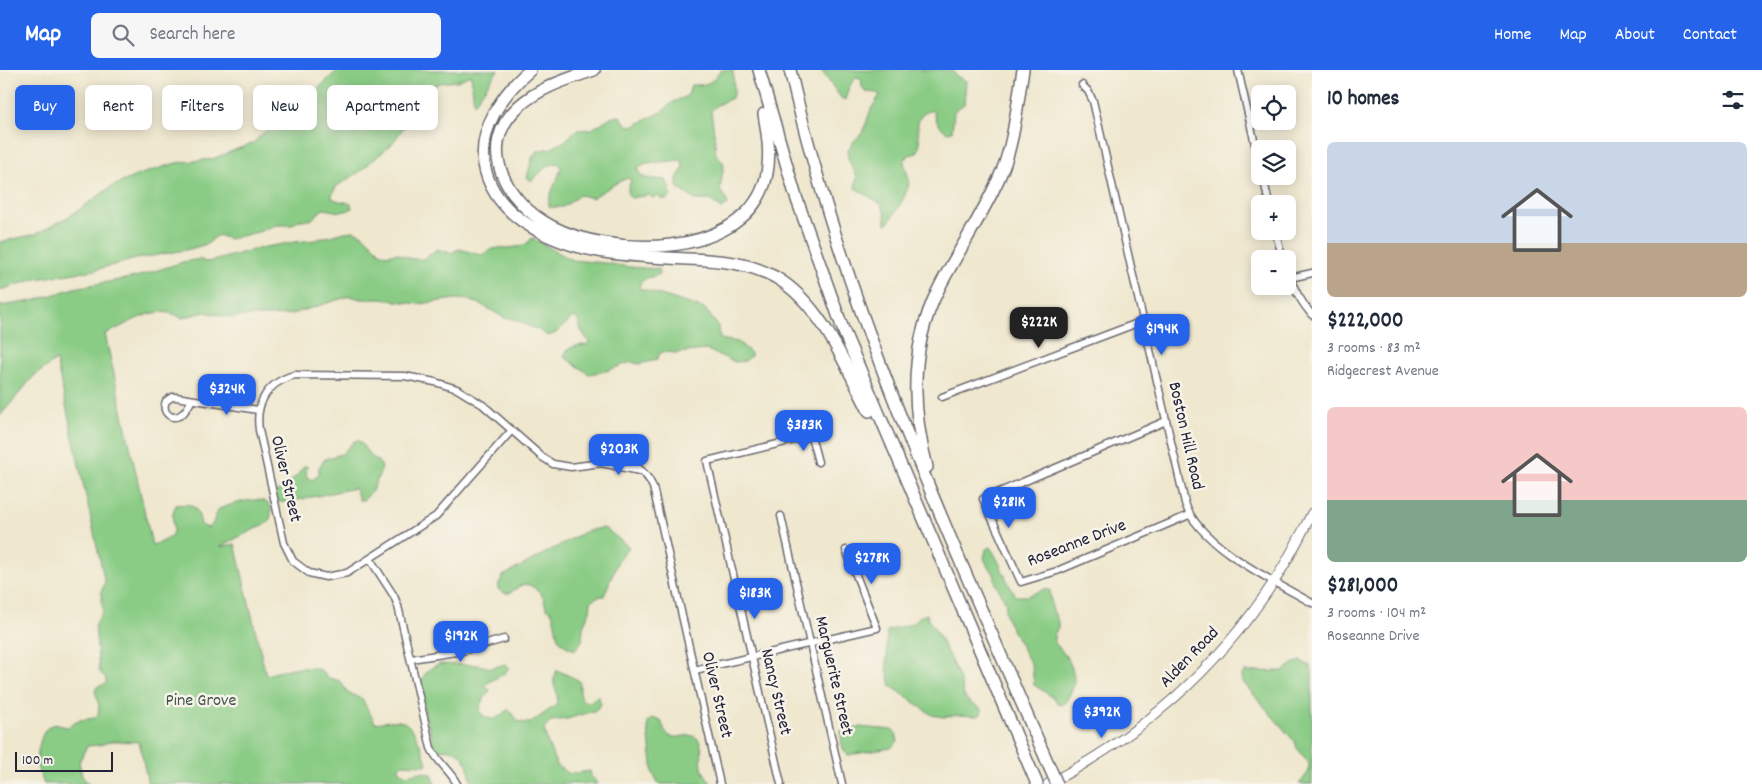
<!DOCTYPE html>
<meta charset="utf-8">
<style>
:root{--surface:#fff;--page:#f6f6f7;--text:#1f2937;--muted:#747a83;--accent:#2563eb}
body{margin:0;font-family:Dekko,sans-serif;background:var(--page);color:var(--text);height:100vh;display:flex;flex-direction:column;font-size:19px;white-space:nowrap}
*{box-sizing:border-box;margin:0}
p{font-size:16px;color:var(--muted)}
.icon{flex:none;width:28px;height:28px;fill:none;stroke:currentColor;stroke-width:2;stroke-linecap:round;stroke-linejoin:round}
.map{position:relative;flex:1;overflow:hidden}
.sheet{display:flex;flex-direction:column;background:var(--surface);width:450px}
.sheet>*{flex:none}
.guide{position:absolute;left:15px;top:15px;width:475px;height:45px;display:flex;gap:10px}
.controls{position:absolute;left:1251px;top:15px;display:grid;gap:10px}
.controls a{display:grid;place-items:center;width:45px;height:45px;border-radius:8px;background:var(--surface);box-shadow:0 2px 12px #0003;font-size:25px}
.scale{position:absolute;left:15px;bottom:12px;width:98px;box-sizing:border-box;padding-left:5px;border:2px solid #22223b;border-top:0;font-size:14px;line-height:18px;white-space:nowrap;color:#22223b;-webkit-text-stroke:4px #f7f3e8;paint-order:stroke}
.price{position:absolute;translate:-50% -42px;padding:0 11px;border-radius:10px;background:var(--accent);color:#fff;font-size:16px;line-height:32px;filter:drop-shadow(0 1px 2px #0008)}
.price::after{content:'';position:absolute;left:50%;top:30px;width:15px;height:11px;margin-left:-8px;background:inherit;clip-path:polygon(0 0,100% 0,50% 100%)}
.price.on{background:#222;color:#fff}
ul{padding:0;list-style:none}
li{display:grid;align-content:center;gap:10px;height:265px;padding:0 15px}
li span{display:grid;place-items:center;height:155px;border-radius:8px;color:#555}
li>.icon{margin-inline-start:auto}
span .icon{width:90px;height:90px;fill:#fffc;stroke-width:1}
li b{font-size:21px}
h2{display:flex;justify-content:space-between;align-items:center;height:60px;padding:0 15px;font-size:21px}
.chip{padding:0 18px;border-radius:8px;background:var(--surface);box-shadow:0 2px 12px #0003;font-size:18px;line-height:45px}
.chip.on{background:var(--accent);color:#fff}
header{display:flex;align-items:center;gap:30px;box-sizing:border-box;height:70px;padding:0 25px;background:var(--accent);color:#fff}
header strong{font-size:24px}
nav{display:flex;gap:28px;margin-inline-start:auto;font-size:18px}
.search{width:350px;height:45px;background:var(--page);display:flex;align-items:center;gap:12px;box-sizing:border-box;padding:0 18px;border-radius:8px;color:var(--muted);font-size:19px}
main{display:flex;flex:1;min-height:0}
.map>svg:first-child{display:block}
.green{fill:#8acc85;stroke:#567760}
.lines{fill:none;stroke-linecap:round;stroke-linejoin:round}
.minor-casing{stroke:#6a676e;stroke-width:9}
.secondary-casing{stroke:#6a676e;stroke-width:11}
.motorway-casing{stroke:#6a676e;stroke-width:14}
.minor{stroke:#fff;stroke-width:6}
.secondary{stroke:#fff;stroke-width:9}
.motorway{stroke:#fff;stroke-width:11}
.motorway-bridge-casing{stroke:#6a676e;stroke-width:14;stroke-linecap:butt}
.motorway-bridge{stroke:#fff;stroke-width:11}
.labels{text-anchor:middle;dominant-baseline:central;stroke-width:5;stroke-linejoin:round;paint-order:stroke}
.street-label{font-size:18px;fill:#22223b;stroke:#f7f3e8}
.park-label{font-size:18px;fill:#415551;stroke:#f7f3e8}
</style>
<header>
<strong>Map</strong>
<div class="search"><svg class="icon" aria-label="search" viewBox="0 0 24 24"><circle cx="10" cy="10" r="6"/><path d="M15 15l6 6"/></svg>Search here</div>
<nav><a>Home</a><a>Map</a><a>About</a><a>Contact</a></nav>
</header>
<main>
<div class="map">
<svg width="1312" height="714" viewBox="0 0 1312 714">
<rect width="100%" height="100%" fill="#f7f3e8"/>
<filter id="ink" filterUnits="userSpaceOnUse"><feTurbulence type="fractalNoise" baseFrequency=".02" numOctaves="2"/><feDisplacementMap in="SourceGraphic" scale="10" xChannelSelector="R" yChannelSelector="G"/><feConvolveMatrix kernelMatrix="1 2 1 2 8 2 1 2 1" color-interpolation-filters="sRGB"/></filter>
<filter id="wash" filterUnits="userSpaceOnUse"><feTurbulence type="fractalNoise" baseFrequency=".0096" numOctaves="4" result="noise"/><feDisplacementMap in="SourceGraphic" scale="20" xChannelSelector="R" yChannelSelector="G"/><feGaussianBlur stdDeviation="1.12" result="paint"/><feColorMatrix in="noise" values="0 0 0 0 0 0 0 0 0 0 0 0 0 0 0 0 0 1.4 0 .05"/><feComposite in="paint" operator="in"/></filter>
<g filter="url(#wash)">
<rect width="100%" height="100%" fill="#efe7ce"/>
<path class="green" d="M 338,0 L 498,0 L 474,34 L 471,5 L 457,11 L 439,13 L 435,15 L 428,30 L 412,46 L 391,75 L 359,102 L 337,116 L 332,124 L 332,128 C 338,132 345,131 351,134 L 352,138 C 343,145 333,140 323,139 L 311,150 L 299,150 L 292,155 L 278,155 L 258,162 L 229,169 L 218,165 L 207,174 L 190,179 L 136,189 L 95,200 L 36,209 L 0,220 L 0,172 L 36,164 L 70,146 L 111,117 L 138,105 L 176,93 L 212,89 L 253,73 L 268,59 L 280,43 L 310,26 Z
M 721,0 L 733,0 L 734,21 L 732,28 L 717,35 L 711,41 C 712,50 714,60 715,69 C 716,82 713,83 724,93 L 720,120 L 726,129 L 728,135 L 722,139 L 710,130 L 695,130 L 677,117 L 677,108 L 683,99 L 682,90 L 646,93 L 638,97 L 639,103 L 645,108 L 666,110 L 670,119 L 671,126 L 668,129 L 661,129 L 658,126 L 652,128 L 649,125 L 631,128 L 628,125 L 628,119 L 631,110 L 628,108 L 618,112 L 592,128 L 580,125 L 563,137 L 549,137 C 547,124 560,109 561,96 L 557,93 L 547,96 L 532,110 L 529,110 L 527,108 L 532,88 L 537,81 L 552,78 L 565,71 L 576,60 L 592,59 L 611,47 L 620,46 L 626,54 L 630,56 L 636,55 L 662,42 L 673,32 L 685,27 L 689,23 L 691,15 C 710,15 710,13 721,0 Z
M 821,0 L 953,0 L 956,6 L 966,11 L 964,34 L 954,41 L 952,61 L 947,62 C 938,56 936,51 933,40 C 905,47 926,67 917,83 L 909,85 L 904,90 C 904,97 908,103 909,110 C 910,120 894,146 887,154 L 886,154 L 885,143 L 881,134 L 855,118 L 857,106 L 848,89 L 848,80 L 854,71 L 863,62 L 871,39 L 880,25 L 877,23 L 866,22 L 862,17 L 861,8 L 856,7 L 849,17 L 845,30 L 841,28 Z
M 354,161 L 363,165 L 380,182 L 387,185 L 396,183 L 412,189 L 424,189 L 437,179 L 451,183 L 459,179 L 482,185 C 486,183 489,180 493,179 C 507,176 523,181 532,168 L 572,190 L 605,193 L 629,197 L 659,199 L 660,204 C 652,208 640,207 639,218 L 705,239 L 718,256 L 720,269 L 738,272 L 751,283 L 751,286 L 745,291 L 735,292 L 707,280 L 676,283 L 661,282 L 657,289 L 648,292 L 639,294 L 631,292 L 606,301 L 589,304 L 564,287 C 567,276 577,275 587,275 L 589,272 L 581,260 L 577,248 L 573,247 L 556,263 L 548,266 L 537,259 L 528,256 L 514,249 L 505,248 L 480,234 L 468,230 L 456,229 L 419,234 L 381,229 L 361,229 L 350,226 L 289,245 L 270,246 L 242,246 L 233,248 L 205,242 L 182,248 C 154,232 131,254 105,264 L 152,475 C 188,464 165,456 176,435 C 195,433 197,436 201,455 L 208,458 C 216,454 213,446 219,439 C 234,433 282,417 269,452 L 219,477 L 235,474 L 266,605 L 292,598 L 314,598 L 322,601 L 326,607 L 340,611 L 348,623 L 362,629 L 375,653 C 383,652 396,649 403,652 C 415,656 423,682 427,693 L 426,695 L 402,694 L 399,697 L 399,700 L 406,705 L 422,702 L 432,704 L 435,714 L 148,714 L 139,672 L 113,671 L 99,675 L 87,676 L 79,692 L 82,706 L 89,714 L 44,714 C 42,708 38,702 37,695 C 37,684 40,659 52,655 C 57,653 63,657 68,657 L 80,650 L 95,648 L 98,645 L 99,636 L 95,620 L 98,616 L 104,615 L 106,613 L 106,609 L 99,601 L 95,555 L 103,541 L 101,522 L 105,513 L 56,290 L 34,306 L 0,346 L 0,236 L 33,231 L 74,218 L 136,207 L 183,192 L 200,189 L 205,192 L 212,191 L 260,178 L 295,172 L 315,170 L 345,162 Z
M 354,371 L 359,371 C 364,376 366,381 370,385 C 375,390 380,391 382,398 L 372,421 L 364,430 L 359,430 L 355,418 L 288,432 L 275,432 L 274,423 C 287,416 296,408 304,396 L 307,396 L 306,406 L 312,410 L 319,405 L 319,397 L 325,389 L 342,384 Z
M 601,458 L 606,459 L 629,477 L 618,491 L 604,526 L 597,527 L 591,531 L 590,541 L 583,556 L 582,571 L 575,580 C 550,571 560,561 552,543 C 550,538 550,542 547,538 C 544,534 545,529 541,524 C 520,501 516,527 504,523 C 502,522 500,520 498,519 L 499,513 L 503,506 L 586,461 Z
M 990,477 C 1001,492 1005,511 1016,526 L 1027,526 L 1045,519 L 1050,520 L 1052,538 L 1058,552 L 1058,557 L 1054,565 L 1054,572 C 1073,592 1083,611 1063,635 L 1057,634 L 1054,628 L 1034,615 L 1032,596 L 1009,554 L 1005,541 L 1006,533 L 996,514 L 994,504 L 988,497 L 984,488 L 986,479 Z
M 927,544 L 928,549 L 937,562 L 959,607 L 964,626 L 969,632 L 981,639 L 981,644 L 977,646 L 958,645 L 943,647 L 932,645 L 891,616 L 887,599 L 887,561 L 914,553 L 919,547 Z
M 1301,591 L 1310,596 L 1312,601 L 1312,714 L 1299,714 L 1308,703 L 1309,693 L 1297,678 L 1295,672 L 1242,611 L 1242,605 L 1244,602 L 1283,601 L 1295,593 Z
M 439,594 L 478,595 L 491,598 L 505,594 L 509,597 C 505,607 492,607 485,616 L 490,620 L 480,635 L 481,644 C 494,653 496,649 507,640 L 510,640 L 519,652 L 531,653 L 556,635 C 561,616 548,620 557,600 C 562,603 578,609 579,611 C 581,614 579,620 580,623 C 581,626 582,629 583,631 L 590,632 L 596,627 L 599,627 L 601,635 L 594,641 L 567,649 L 551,651 L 544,659 L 547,671 L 557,696 L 570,704 L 590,701 L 591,706 L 598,714 L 472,714 C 467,691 465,677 437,680 L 435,679 L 422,633 L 418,615 L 428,600 Z
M 652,648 L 661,651 C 663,655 664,661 668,665 C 676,672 690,660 698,669 C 705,678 699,691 703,701 C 705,705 709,709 711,714 L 659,714 L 653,703 L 648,658 L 648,652 Z
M 860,657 L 893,660 L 896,664 L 898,671 L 891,678 L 848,685 C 841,680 841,669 841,661 Z"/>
</g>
<g filter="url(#ink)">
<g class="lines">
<g class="minor-casing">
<path id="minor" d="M 1238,0 L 1260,96
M 1082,15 L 1088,21 L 1093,31 L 1185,433 C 1198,475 1275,512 1312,533
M 1263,106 L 1269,134
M 1275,161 L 1283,189
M 1288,202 C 1293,218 1301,232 1312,245
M 1290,208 L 1312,203
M 942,327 L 1143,251
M 192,330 C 187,338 183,348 172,347 C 165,344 163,338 166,331 L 172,327 L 176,327 L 258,340
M 1166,351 L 983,429 L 1021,512 L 1057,501 L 1189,445
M 512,360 L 436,446 L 347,503 L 326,507 L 309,503 L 293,491 L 284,473 L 259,360 C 255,333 267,313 294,305 L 405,306 L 435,312 L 457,319 L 483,335 L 542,387 L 553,394 L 571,397 L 601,393 L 640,401
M 601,393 C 621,379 645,399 653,417 L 720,714
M 781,446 L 842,714
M 370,489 L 394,526 L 398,536 L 431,678 C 437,692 450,700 457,714
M 411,589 L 462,581 L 504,569
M 695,600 L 877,558 L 846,480
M 781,714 L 707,391 L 811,366 L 818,392"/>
</g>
<g class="secondary-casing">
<path id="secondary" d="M 1048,714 C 1141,665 1215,602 1273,513 C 1288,491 1300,466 1312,443"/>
</g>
<g class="motorway-casing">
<path id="motorway" d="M 530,0 C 503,23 479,57 484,94 C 488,117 502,136 521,150 C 570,185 629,186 687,189 C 718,190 747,192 775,207 C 822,234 845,295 869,341
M 594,0 C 568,9 540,17 519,36 C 474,77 507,133 551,156 C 609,187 737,190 764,115 C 772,91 768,67 764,44
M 759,0 L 795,124 L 844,262 L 1037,714
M 790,0 C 845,243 951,468 1049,696
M 927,397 C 911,337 910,275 939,218 C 959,179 985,142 1002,101 C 1015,69 1017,33 1023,0"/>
</g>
<use href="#minor" class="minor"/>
<use href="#secondary" class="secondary"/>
<use href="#motorway" class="motorway"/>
<g class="motorway-bridge-casing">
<path id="motorway-bridge" d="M 1049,696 L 1057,714"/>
</g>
<use href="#motorway-bridge" class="motorway-bridge"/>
</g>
</g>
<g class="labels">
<g class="street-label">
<text transform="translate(1185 366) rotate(77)">Boston Hill Road</text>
<text transform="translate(285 409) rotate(77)">Oliver Street</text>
<text transform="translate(1077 474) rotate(-21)">Roseanne Drive</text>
<text transform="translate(1190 588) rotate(-46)">Alden Road</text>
<text transform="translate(833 606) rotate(77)">Marguerite Street</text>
<text transform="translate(775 622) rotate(77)">Nancy Street</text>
<text transform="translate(716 625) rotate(77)">Oliver Street</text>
</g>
<g class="park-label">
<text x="201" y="631">Pine Grove</text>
</g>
</g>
</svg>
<div class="controls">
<a><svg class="icon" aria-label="locate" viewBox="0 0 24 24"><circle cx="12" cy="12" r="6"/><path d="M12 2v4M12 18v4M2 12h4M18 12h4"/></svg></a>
<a><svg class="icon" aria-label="layers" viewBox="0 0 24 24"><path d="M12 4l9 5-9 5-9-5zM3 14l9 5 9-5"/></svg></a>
<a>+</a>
<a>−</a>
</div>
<div class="scale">100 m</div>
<b class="price on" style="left:1039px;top:279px">$222K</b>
<b class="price" style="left:1162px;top:286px">$194K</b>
<b class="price" style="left:227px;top:346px">$324K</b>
<b class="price" style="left:804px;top:382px">$383K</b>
<b class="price" style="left:619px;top:406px">$203K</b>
<b class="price" style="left:1009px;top:459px">$281K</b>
<b class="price" style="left:872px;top:515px">$278K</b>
<b class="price" style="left:755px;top:550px">$183K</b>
<b class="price" style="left:461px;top:593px">$192K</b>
<b class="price" style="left:1102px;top:669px">$392K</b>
<div class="guide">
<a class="chip on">Buy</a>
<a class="chip">Rent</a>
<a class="chip">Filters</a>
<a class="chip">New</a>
<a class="chip">Apartment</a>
</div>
</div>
<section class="sheet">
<h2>10 homes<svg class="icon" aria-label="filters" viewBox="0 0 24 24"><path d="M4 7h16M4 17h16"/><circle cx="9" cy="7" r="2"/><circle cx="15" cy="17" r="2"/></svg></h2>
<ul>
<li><span style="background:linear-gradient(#c9d6e8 65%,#b9a48a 0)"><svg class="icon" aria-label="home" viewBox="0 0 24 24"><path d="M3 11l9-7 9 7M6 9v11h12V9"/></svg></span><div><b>$222,000</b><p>3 rooms · 83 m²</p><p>Ridgecrest Avenue</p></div></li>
<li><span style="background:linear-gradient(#f6c9c9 60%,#7fa58c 0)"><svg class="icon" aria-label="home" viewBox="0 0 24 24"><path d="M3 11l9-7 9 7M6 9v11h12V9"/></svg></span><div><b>$281,000</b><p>3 rooms · 104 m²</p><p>Roseanne Drive</p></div></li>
</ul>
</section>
</main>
